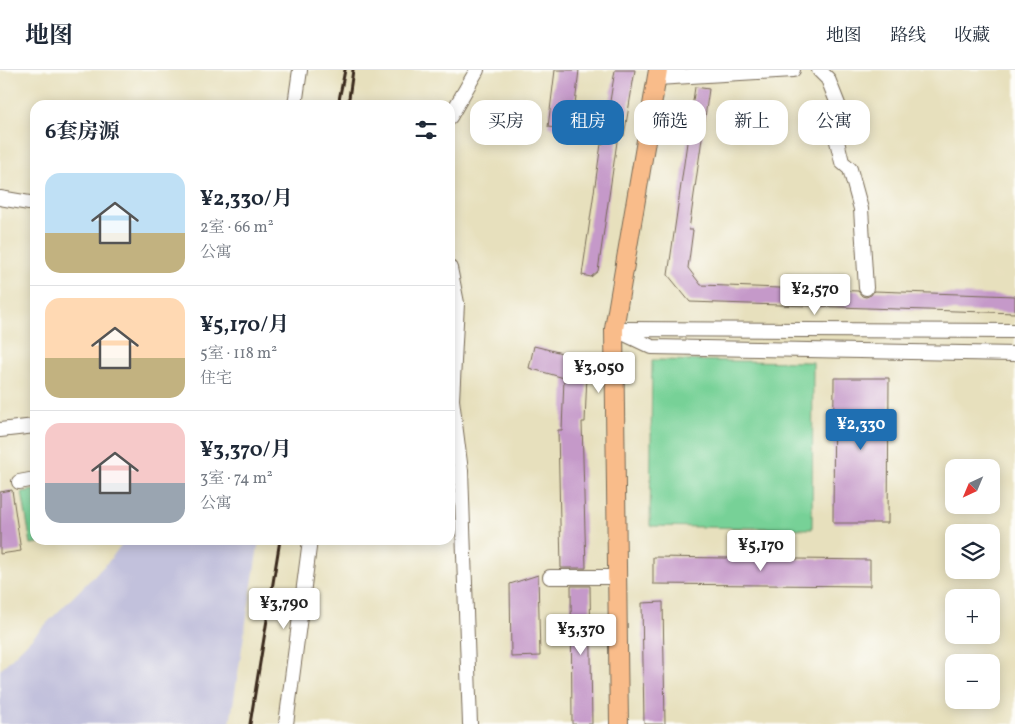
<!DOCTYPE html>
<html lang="zh">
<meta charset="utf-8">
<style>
:root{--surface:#fff;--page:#f6f6f7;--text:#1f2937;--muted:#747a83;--line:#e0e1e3;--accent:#1f6fb2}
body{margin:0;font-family:Vollkorn,"Noto Serif SC",serif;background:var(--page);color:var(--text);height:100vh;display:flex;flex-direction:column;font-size:19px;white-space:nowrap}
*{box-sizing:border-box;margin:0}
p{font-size:16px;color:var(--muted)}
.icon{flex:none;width:28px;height:28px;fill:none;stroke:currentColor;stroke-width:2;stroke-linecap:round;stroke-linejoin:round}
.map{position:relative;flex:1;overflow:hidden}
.details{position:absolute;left:30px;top:30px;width:425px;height:445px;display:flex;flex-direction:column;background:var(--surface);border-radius:15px;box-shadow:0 2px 12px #0003}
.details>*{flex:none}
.banner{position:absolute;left:470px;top:30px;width:470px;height:45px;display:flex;gap:10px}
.needle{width:32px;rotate:224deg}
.fabs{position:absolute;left:945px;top:389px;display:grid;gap:10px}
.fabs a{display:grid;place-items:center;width:55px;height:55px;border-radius:10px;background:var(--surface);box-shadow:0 2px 12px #0003;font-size:25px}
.price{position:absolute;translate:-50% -42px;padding:0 11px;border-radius:5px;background:#fff;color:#222;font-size:16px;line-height:32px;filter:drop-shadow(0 1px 2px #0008)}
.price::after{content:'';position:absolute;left:50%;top:30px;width:15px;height:11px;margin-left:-8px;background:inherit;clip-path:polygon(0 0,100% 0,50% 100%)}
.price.selected{background:var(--accent);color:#fff}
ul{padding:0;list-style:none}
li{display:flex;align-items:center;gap:15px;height:125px;padding:0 15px}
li+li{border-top:1px solid var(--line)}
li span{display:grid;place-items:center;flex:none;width:140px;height:100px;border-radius:15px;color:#555}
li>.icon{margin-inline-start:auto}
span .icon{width:60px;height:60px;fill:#fffc;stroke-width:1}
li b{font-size:21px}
h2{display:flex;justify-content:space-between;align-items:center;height:60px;padding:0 15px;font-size:21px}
.tag{padding:0 18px;border-radius:15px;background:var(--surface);box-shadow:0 2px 12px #0003;font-size:18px;line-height:45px}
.tag.selected{background:var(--accent);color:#fff}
header{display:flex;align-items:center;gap:30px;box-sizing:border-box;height:70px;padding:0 25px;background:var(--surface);border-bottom:1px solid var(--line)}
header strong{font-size:24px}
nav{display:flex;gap:28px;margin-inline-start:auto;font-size:18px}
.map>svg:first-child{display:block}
.industrial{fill:#c2c1dc}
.green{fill:#77d197;stroke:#597e5a}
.building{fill:#c599c9}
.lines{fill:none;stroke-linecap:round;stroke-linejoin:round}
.minor-casing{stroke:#776a56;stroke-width:16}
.major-casing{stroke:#776a56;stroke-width:20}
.minor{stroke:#fff;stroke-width:14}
.major{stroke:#f9bc8a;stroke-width:18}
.rail{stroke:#3b2a1e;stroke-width:3}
</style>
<header>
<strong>地图</strong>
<nav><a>地图</a><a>路线</a><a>收藏</a></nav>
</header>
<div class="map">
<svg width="1015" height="654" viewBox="0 0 1015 654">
<rect width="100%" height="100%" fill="#fdfcf7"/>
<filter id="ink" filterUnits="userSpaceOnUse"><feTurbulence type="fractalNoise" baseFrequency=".02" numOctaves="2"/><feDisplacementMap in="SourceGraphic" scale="10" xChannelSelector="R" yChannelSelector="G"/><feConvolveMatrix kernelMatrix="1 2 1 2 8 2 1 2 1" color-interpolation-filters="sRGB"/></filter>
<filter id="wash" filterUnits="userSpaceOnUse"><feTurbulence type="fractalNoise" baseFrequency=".0096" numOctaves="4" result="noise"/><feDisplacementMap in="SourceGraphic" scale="20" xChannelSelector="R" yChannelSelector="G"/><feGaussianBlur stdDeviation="1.12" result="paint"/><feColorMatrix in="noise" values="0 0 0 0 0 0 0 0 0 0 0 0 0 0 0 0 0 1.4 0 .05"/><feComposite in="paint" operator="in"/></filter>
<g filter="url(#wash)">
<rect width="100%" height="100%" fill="#e7e0bd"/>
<path class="industrial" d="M 125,470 L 259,470 L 230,654 L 0,654 L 0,600 L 109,491 Z"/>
<path class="green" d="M 652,290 L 813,292 L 812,459 L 650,456 Z
M 35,420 L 35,470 L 57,470 L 31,474 L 22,422 Z"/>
<g id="blocks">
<path class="building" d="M 555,0 L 579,0 L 572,60 L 548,57 Z
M 615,0 L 635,0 L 624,66 L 618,65 L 598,201 L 591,207 L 582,205 L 601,74 L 603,75 Z
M 695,17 L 709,19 L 689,160 L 693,160 L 688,198 L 701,215 L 858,221 L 862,226 L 866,227 L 871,225 L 874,221 L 1015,226 L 1015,243 L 690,232 L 668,205 Z
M 534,276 L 574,286 L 587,304 L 585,352 L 582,352 L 586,498 L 561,498 L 558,360 L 562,360 L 564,308 L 529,298 Z
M 834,308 L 889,308 L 888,453 L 833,453 Z
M 12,420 L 21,481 L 0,484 L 0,422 Z
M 653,487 L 870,490 L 870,516 L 653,514 Z
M 538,505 L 540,586 L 511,587 L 510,514 Z
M 571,516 L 590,516 L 592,654 L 572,654 Z
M 663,532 L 665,654 L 644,654 L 642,533 Z"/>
</g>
</g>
<g filter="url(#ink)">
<use href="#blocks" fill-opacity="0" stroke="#776a56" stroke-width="1"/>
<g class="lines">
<g class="minor-casing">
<path id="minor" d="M 819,0 L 828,9 L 843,47 L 836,67 L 842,92 L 850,99 L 861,139 L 866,218
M 657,8 L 793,0
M 295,35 L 300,0
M 450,47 L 477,0
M 0,128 L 35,134
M 450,198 L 457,233 L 452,330 L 461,401 L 470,654
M 614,259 L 652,277 L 1015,284
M 618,259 L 1015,261
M 0,360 L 35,356
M 19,412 L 35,409
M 550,507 L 617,507
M 286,654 L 310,470"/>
</g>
<g class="major-casing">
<path id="major" d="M 619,654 L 614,259 L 658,0"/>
</g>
<use href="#minor" class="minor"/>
<use href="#major" class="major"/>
<path class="rail" d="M 338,35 L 345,0
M 348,35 L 353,0
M 250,654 L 280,470"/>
</g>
</g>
</svg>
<div class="fabs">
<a><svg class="needle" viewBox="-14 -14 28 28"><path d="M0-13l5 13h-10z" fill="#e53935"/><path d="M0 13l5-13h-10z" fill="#747a83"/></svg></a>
<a><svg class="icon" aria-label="layers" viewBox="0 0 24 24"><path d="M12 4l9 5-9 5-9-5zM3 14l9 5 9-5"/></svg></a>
<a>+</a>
<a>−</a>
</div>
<b class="price" style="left:815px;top:246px">¥2,570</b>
<b class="price" style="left:599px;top:324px">¥3,050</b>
<b class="price selected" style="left:861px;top:381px">¥2,330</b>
<b class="price" style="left:761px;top:502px">¥5,170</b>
<b class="price" style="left:284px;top:560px">¥3,790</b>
<b class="price" style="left:581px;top:586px">¥3,370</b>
<div class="banner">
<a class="tag">买房</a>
<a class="tag selected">租房</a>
<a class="tag">筛选</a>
<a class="tag">新上</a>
<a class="tag">公寓</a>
</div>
<section class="details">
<h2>6套房源<svg class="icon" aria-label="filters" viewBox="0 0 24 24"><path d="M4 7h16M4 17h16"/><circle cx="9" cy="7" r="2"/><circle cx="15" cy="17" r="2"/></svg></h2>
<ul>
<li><span style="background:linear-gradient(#bfe0f5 60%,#c2b280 0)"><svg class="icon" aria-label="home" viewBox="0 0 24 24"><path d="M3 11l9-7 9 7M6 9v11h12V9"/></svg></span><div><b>¥2,330/月</b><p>2室 · 66 m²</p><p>公寓</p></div></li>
<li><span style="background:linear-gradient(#ffd9b3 60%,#c2b280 0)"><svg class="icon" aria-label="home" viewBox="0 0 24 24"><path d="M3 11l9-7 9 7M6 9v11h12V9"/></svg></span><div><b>¥5,170/月</b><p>5室 · 118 m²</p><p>住宅</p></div></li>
<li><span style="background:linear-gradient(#f6c9c9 60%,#9aa5b1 0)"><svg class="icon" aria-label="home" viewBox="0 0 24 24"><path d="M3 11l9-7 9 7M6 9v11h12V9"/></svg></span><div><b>¥3,370/月</b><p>3室 · 74 m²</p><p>公寓</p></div></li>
</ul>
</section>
</div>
